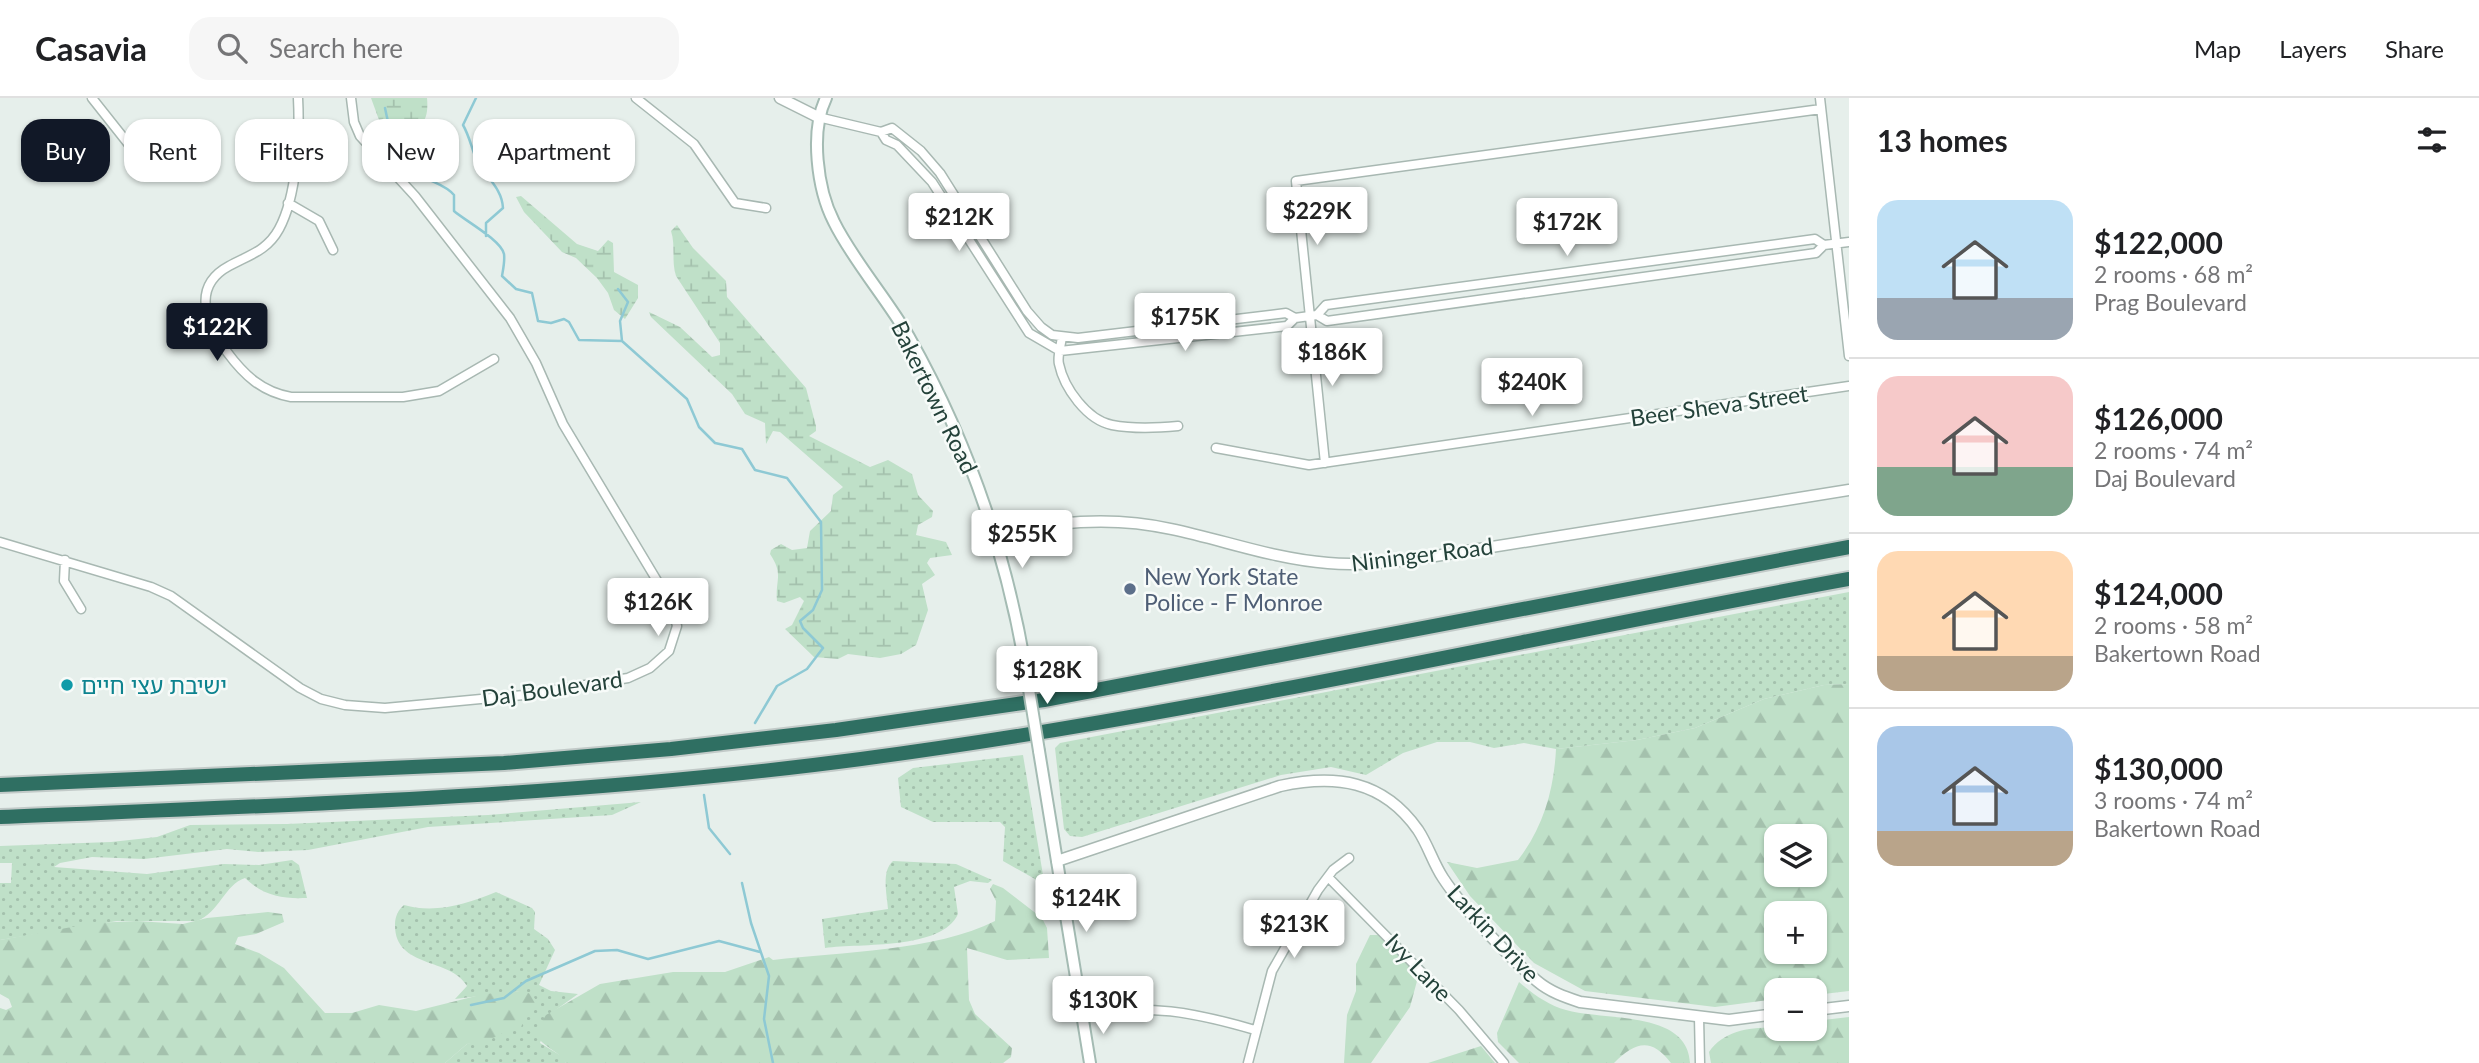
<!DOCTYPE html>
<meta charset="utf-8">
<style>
:root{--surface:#fff;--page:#f6f6f6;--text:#202124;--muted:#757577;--line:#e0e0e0;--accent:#111827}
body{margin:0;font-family:Lato,"Noto Sans Hebrew",sans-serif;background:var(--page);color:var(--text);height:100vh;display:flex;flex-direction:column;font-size:26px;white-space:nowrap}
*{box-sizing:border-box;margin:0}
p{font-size:23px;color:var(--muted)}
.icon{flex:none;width:38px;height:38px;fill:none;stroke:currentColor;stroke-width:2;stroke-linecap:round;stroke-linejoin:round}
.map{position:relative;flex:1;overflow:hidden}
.sheet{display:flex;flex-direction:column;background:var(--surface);width:630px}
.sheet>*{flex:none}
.banner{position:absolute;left:21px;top:21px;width:665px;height:63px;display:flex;gap:14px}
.fabs{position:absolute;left:1764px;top:726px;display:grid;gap:14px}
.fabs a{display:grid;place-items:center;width:63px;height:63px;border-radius:14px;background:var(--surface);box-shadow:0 2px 5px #0004;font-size:35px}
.price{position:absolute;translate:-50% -60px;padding:0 16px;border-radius:7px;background:#fff;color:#222;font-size:23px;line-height:46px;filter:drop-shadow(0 2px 4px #0008)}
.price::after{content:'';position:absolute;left:50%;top:42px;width:21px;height:16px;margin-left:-10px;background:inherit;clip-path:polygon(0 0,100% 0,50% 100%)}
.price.selected{background:var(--accent);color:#fff}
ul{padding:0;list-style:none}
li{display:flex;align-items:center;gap:21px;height:175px;padding:0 28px}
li+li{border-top:2px solid var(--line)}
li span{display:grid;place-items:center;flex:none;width:196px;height:140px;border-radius:21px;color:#555}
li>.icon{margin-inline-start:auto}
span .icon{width:84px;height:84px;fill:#fffc;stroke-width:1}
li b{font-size:30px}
h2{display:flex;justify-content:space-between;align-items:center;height:84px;padding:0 28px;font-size:30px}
.pill{padding:0 24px;border-radius:21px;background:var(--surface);box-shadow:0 2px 5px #0004;font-size:24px;line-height:63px}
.pill.selected{background:var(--accent);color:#fff}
header{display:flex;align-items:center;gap:42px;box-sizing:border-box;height:98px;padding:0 35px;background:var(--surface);border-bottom:2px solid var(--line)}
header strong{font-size:33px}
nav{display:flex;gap:38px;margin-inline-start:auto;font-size:24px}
.search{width:490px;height:63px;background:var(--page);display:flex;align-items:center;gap:18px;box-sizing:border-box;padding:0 24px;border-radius:21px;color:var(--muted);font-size:26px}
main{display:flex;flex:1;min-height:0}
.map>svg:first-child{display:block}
.grass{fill:url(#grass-dots)}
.forest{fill:url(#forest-firs);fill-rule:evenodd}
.wetland{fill:url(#wetland-marsh)}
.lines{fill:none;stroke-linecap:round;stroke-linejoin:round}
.stream{stroke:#8ec9d4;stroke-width:2.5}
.minor-casing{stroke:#a8b8b2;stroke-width:11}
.tertiary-casing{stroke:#a8b8b2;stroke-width:13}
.secondary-casing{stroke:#a4bbb3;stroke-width:14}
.motorway-casing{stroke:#c2cac8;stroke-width:18}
.minor{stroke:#fff;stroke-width:8}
.tertiary{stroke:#fff;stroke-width:10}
.secondary{stroke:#fff;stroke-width:10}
.motorway{stroke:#2f6f62;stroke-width:14}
.secondary-bridge-casing{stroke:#a4bbb3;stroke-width:14;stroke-linecap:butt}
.secondary-bridge{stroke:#fff;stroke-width:10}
.service-dot{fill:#5c6f8a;stroke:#f7fbf9;stroke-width:2.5}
.culture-dot{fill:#0f9aa8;stroke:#f7fbf9;stroke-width:2.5}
.labels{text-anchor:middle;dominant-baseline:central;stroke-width:5;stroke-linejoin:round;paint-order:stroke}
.street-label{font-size:23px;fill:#24423a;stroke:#f7fbf9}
.service-label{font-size:23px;fill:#4e5e75;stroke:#f7fbf9;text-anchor:start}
.culture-label{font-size:23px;fill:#0d838f;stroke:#f7fbf9;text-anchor:start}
</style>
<header>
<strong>Casavia</strong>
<div class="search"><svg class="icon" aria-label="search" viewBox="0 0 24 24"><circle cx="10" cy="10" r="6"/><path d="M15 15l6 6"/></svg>Search here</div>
<nav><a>Map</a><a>Layers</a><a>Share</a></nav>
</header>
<main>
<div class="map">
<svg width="1849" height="965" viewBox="0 0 1849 965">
<defs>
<pattern id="grass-dots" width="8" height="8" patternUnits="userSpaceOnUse" patternTransform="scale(1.75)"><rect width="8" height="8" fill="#bfe0c8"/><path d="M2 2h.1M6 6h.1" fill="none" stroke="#a4c1ad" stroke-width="1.8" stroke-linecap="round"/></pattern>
<pattern id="forest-firs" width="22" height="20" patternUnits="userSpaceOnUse" patternTransform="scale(1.75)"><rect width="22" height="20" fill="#bfe0c8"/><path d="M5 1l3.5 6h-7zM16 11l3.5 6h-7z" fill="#a4c1ad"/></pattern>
<pattern id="wetland-marsh" width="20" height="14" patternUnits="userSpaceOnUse" patternTransform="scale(1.75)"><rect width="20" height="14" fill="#bfe0c8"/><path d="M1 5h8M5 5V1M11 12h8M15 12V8" fill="none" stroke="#a4c1ad"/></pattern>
</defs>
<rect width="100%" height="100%" fill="#e6efeb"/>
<path class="grass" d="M 1849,494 L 1849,586 L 1824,587 L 1764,601 L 1695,630 L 1637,642 L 1556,651 L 1524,645 L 1494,650 L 1470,644 L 1437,644 L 1403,655 L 1366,677 L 1331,669 L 1281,677 L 1082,739 L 1070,738 L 1064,731 L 1055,650 L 1060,645 Z
M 1023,657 L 1044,783 L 1042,785 L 1003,763 L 1005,729 L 1000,724 L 933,724 L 901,709 L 898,680 L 913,670 Z
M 641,704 L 612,717 L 428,729 L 308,752 L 258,754 L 227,751 L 144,761 L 92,759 L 60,765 L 54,769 L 147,776 L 224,766 L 259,767 L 292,762 L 299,767 L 307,800 C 282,801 264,798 245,780 C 225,786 219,815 197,823 L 117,823 L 0,842 L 0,785 L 11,785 L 12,765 L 0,765 L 0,748 L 111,744 L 157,739 L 190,727 L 287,726 L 488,717 Z
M 893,763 L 956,766 L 992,782 L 988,785 L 970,783 L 954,789 L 958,816 C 942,852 861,845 825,850 L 822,821 L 888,811 C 887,797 881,773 893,763 Z
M 496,794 L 532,810 L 535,814 L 534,831 L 548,841 L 555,852 L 539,887 L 551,893 L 578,896 L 550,916 L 540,945 L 563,959 L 566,965 L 445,965 L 467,946 L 478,943 L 520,893 L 455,901 L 467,888 C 451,859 394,871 395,826 C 395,819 398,812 404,807 C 435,816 467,806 496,794 Z"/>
<path class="forest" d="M 1849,586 L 1849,893 L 1815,897 L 1815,892 L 1776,892 L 1776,901 L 1715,909 L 1585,893 L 1534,865 L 1470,798 L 1447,764 L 1477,770 L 1518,762 C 1543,730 1554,692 1556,651 L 1637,642 L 1695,630 L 1764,601 L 1824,587 ZM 1776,738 L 1815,738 L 1815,777 L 1776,777 ZM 1776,816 L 1815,816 L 1815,854 L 1776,854 Z
M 993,786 L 1003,790 L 1042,820 L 1047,830 L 1049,860 L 1007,862 L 967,850 L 969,902 L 975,916 L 1012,950 L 1011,959 L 1003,965 L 566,965 C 558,952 542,949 535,935 L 546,917 L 600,886 L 673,874 L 725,874 L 769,859 L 773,862 C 840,854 936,853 995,823 L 996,803 L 990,791 Z
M 268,814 L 282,816 L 284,824 L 256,836 L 238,839 L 235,846 L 259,855 L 284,870 L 325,915 L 352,915 L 379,907 L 416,913 L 484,896 L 520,893 L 532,896 L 537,904 L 525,917 L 520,933 L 509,932 L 485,944 L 467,946 L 445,965 L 0,965 L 0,910 L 6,912 L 12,909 L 9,901 L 0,896 L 0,842 L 94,825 L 137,823 L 183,826 L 207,820 Z
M 1370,837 L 1383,837 L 1407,864 L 1417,883 L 1410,909 L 1371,965 L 1344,965 L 1347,917 L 1356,893 L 1356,866 Z
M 1519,884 C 1533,896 1548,907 1566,912 C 1604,923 1688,912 1690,965 L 1671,965 C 1651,939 1635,944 1614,965 L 1519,965 L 1498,944 L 1497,935 Z
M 1849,919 L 1849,965 L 1711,965 L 1709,954 C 1732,921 1780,931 1815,931 L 1815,923 Z
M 1481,948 L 1495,965 L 1427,965 L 1428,965 Z"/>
<path class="wetland" d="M 371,0 L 427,0 C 429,23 422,31 400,36 L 396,46 L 386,41 Z
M 521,98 L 577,146 L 598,153 L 608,142 L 613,145 L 614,174 L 638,187 L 638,200 L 625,221 L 614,212 L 608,195 L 597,180 L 576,160 L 562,154 L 524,114 L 516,99 Z
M 677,127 L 693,150 L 726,183 L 727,199 L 806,290 L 816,328 L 816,333 L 809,338 L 870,369 L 888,362 L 912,376 L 918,397 L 933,413 L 932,419 L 918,427 L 916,437 L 946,444 L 952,457 L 930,460 L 927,465 L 935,477 L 922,486 L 928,512 L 916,547 L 901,556 L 880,560 L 848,556 L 838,561 L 814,559 L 785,531 L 792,527 L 804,503 L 800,499 L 784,505 L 777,503 C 775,481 784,477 770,456 L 771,452 L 781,446 L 792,452 L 807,450 L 810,433 L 831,413 L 833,397 L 843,389 L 780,334 L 773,333 L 766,346 L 765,325 L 745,316 L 732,296 L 651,219 L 649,214 L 680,229 L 712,259 L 720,257 L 720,245 L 676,178 C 671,162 676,149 671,133 Z"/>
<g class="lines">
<path class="stream" d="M 476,0 L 463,27 C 470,39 472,53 478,65 C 488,81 502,91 503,110 L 486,125 L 486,138
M 385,10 C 391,39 395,59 421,77 C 432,85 445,86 454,97 L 454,113 C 464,122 501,142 504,156 C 505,163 503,172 502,178 L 516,191 L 532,195 L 538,223 L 551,225 L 564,221 L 569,224 L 579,242 L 622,243 L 687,301 L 699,329 L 715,345 L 742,351 L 755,372 L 787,380 L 821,424 L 822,492 L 813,512 L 800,523 L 803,530 L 823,550 L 807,571 L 777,588 L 755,625
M 618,191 L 628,204 L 620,223 L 622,243
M 704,697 L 709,730 L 730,756
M 742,785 L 751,825 L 769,878 L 764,921 L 773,965
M 471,907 L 504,900 L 526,883 L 595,853 L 617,852 L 648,861 L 719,843 L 760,854"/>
<g class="minor-casing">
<path id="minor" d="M 92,0 L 134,53
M 298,0 C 300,37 297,98 279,131 C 267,153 249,157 229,168 C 190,189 207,227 227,254 C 244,277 262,294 291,299 L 403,299 L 439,293 L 494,261
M 636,0 L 694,46 L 735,105 L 766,110
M 1820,0 L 1849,258
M 818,19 L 881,34 L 892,30 L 921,53 L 940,75 L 1027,213 L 1041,229 L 1052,237 L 1078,240 L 1286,215 L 1295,220
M 881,34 L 886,42 L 897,47 L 932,84 L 1029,235 L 1060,253 L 1287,228 L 1295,220 L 1317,217 L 1327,223 L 1816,155 L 1824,147 L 1849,144
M 288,105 L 319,123 L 333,152
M 1317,217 L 1326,207 L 1815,141 L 1824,147
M 1062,239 C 1061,247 1057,259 1059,266 C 1064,290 1087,322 1112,327 C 1133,331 1157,330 1178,328
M 1216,350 L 1309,367 L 1849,288
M 1325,365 L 1296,83 L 1821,11
M 0,444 L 151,489 L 171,498 L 300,590 L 321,601 L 345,607 L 385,610 L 524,597 L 628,580 L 650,570 L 669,553 L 677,528 L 671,506 L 563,326 L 536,265 L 510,220 L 415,98 L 360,38 L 354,24 L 351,0
M 65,462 L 64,483 L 81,511
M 1328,779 L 1459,912 L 1504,965
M 1084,915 C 1152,907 1190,913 1255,932
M 1699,919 L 1700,965
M 1248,965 L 1272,873 L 1318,792 L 1333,772 L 1349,760"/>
</g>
<g class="tertiary-casing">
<path id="tertiary" d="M 780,0 L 818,19
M 996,437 C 1053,423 1114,418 1171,431 C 1224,442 1274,461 1328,465 C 1362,468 1396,464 1429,459 L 1849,392
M 1057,763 L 1280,688 C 1335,676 1383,682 1418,732 C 1428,747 1433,765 1443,780 C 1464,812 1507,857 1537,883 C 1550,894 1565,899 1580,904 L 1729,922 L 1776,916
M 1815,912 L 1849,908"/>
</g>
<g class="secondary-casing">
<path id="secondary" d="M 826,0 C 810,33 817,91 834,124 C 852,161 887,201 909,239 C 967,342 1005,451 1025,567
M 1039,653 L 1090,965"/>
</g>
<g class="motorway-casing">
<path id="motorway" d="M 0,687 L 504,665 L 671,651 L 836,632 L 1044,602 L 1849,449
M 0,719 C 288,707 575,699 861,661 C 1193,617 1520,541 1849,481"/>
</g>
<use href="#minor" class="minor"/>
<use href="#tertiary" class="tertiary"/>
<use href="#secondary" class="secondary"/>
<use href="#motorway" class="motorway"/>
<g class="secondary-bridge-casing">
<path id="secondary-bridge" d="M 1025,567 L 1039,653"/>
</g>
<use href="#secondary-bridge" class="secondary-bridge"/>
</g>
<circle class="service-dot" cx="1130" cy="491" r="7"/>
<circle class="culture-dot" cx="67" cy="587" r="7"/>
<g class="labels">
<g class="street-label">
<text transform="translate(935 299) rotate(64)">Bakertown Road</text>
<text transform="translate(1719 307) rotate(-8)">Beer Sheva Street</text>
<text transform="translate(1422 456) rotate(-7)">Nininger Road</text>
<text transform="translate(552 590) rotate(-8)">Daj Boulevard</text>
<text transform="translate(1494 835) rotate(47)">Larkin Drive</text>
<text transform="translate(1419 869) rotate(46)">Ivy Lane</text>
</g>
<g class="service-label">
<text x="1144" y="478">New York State<tspan x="1144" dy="26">Police - F Monroe</tspan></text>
</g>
<g class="culture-label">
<text x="81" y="587">ישיבת עצי חיים</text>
</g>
</g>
</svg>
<div class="fabs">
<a><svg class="icon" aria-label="layers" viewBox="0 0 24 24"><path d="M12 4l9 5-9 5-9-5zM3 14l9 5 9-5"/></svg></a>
<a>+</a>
<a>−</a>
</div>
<b class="price" style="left:1317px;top:149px">$229K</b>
<b class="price" style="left:959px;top:155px">$212K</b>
<b class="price" style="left:1567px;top:160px">$172K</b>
<b class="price" style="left:1185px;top:255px">$175K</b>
<b class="price selected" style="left:217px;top:265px">$122K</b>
<b class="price" style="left:1332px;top:290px">$186K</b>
<b class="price" style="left:1532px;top:320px">$240K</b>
<b class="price" style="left:1022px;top:472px">$255K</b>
<b class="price" style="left:658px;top:540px">$126K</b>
<b class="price" style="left:1047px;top:608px">$128K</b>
<b class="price" style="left:1086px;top:836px">$124K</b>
<b class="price" style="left:1294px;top:862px">$213K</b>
<b class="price" style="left:1103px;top:938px">$130K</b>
<div class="banner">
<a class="pill selected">Buy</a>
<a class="pill">Rent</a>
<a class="pill">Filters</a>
<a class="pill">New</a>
<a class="pill">Apartment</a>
</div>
</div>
<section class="sheet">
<h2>13 homes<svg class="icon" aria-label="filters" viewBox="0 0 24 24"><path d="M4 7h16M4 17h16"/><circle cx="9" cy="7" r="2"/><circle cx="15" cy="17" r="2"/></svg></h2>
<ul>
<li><span style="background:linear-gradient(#bfe0f5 70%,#9aa5b1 0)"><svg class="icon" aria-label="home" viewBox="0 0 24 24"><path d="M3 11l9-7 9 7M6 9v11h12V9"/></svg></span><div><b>$122,000</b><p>2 rooms · 68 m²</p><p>Prag Boulevard</p></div></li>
<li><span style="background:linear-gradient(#f6c9c9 65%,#7fa58c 0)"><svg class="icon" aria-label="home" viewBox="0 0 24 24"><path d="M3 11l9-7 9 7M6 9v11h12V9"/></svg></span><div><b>$126,000</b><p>2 rooms · 74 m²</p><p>Daj Boulevard</p></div></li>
<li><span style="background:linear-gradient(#ffd9b3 75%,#b9a48a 0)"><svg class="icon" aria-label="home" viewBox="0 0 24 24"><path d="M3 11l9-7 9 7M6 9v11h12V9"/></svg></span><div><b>$124,000</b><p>2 rooms · 58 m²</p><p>Bakertown Road</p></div></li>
<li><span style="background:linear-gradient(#a9c7e8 75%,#b9a48a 0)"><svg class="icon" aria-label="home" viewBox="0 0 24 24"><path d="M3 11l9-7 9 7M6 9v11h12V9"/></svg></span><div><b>$130,000</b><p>3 rooms · 74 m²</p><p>Bakertown Road</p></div></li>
</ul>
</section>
</main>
